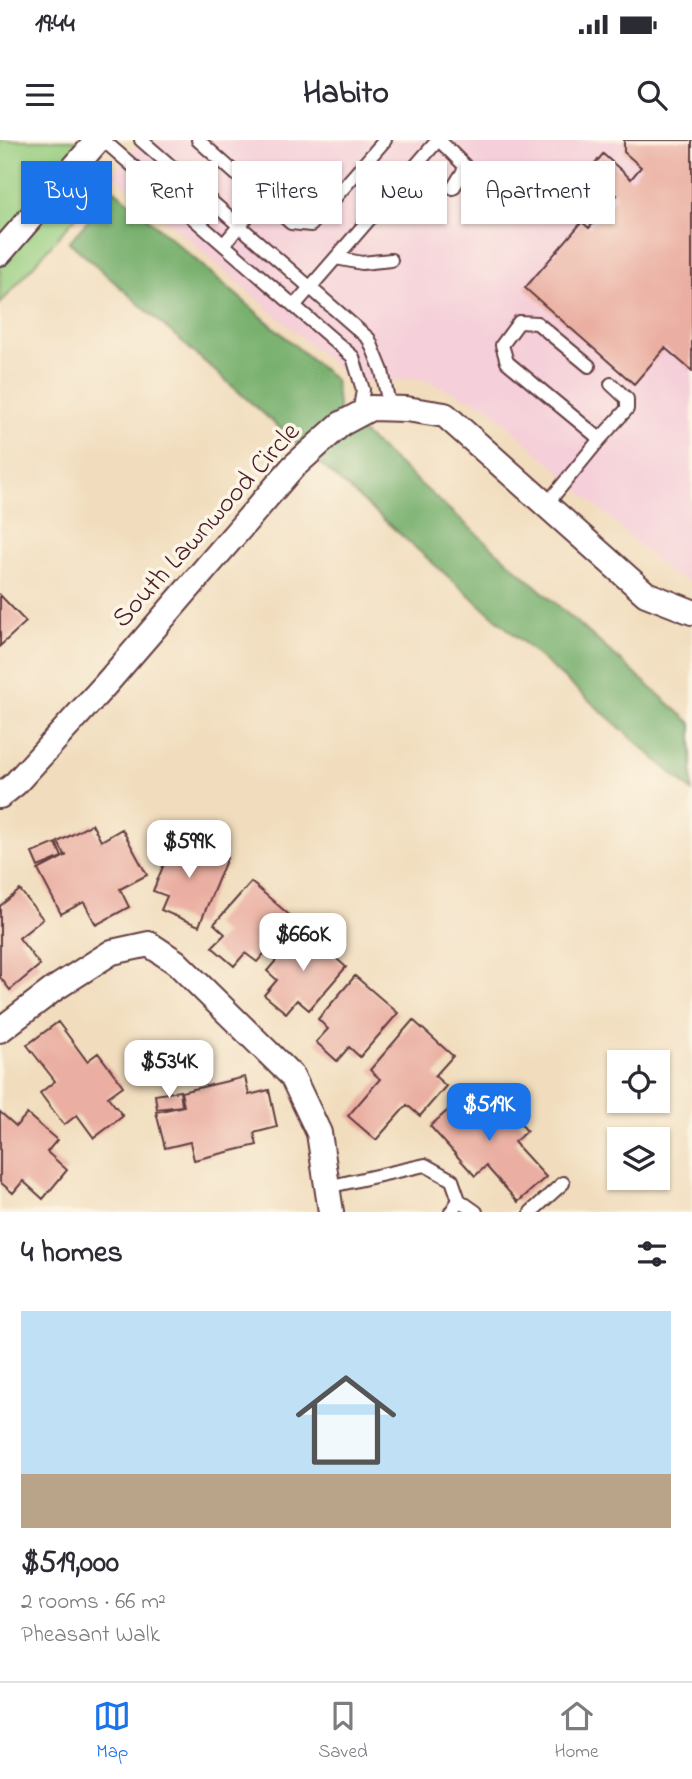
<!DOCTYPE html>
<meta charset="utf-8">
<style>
:root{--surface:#fff;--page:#f7f7f7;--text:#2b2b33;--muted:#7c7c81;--line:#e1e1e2;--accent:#1a73e8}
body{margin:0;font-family:"Indie Flower",sans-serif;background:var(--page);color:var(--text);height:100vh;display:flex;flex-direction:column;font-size:26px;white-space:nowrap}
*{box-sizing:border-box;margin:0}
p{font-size:23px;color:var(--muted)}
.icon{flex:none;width:38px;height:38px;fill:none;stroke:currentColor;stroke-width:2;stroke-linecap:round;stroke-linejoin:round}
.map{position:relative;height:1072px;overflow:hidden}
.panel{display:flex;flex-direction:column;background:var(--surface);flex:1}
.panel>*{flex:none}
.hud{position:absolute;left:21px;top:21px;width:651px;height:63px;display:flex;gap:14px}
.controls{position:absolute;left:607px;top:910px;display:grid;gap:14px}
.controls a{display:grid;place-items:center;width:63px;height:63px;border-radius:0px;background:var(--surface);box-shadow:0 2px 5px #0004;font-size:35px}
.price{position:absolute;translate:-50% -60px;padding:0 16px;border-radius:14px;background:#fff;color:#222;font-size:23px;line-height:46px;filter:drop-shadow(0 2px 4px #0008)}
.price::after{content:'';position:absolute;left:50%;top:42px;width:21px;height:16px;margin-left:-10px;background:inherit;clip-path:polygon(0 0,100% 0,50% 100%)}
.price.current{background:var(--accent);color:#fff}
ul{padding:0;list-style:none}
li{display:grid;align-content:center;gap:14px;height:371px;padding:0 21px}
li+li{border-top:2px solid var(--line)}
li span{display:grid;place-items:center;height:217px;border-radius:0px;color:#555}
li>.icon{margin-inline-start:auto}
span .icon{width:126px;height:126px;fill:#fffc;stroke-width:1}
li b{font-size:30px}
h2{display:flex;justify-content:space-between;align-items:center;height:84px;padding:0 21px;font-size:30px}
.chip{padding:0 24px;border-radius:0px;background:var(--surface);box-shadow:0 2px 5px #0004;font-size:24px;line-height:63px}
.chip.current{background:var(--accent);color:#fff}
.status{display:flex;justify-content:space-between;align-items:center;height:49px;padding:0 35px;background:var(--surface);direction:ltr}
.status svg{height:19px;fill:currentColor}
header{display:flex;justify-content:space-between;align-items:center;height:91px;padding:0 21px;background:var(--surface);font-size:32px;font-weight:700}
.menu{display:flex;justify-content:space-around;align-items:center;height:98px;border-top:2px solid var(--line);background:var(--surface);font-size:19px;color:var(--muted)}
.menu a{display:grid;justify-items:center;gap:4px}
.menu .current{color:var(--accent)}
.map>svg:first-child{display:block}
.built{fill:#f5cfd9}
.green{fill:#96cd7f;stroke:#707655;stroke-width:2}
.forest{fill:#78b06e;stroke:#61684c;stroke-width:2}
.building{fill:#eaafa2}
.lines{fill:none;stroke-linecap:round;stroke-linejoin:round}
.service-casing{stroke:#633c41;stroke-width:16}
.minor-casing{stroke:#633c41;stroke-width:28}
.service{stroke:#fff;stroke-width:12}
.minor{stroke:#fff;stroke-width:24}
.labels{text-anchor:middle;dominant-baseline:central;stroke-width:7;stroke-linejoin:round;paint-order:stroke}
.street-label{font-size:28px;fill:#4a1f2b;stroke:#fcf5e5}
</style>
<div class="status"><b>19:44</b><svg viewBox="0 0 49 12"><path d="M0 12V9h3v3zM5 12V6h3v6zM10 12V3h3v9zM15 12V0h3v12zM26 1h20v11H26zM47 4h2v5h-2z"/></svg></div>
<header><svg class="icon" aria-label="menu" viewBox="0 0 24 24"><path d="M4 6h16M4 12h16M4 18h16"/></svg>Habito<svg class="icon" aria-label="search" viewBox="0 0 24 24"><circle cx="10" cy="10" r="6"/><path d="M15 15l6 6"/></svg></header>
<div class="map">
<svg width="692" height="1072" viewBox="0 0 692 1072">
<rect width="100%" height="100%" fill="#fcf5e5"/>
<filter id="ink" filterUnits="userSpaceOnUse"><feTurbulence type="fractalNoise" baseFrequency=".0143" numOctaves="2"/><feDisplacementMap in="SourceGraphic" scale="14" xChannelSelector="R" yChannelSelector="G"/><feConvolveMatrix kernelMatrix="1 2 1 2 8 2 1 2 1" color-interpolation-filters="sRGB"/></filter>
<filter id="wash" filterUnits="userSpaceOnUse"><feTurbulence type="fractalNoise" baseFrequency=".00686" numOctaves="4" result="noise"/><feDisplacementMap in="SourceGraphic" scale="28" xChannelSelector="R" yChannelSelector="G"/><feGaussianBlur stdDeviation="1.57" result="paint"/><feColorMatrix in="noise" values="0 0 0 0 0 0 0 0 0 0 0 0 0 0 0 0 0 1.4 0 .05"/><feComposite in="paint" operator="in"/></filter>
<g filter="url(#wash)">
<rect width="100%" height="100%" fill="#f1ddbd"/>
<path class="built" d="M 142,0 L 692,0 L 692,442 L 673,436 L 487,266 L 422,239 L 353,242 L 113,34 Z"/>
<path class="green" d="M 0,0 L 74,0 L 113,34 L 0,164 Z"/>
<path class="forest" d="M 115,50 L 335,240 L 339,272 L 299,305 L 69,102 Z
M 357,288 L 692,584 L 692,651 L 317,321 L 348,294 Z"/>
<g id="blocks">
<path class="building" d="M 624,0 L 692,0 L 692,231 L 665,208 L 634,244 L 525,148 L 582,82 L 589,88 L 617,55 L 589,31 L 603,14 L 631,39 L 641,27 L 624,12 Z
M 0,455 L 26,482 L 0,506 Z
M 92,684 L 101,701 L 122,689 L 147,735 L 120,749 L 129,767 L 96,785 L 84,762 L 61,774 L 38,730 L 67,715 L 65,716 L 58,702 Z
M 175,697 L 227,718 L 199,786 L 161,770 L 167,756 L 153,751 Z
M 56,703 L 62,717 L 38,727 L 32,713 Z
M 251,742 L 294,779 L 257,822 L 245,813 L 234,826 L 212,807 L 225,794 L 214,784 Z
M 20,750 L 43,779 L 19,798 L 40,825 L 10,850 L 0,837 L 0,766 Z
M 303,789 L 346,827 L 309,870 L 297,860 L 286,873 L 264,855 L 277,840 L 267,831 Z
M 355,836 L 398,873 L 360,917 L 349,907 L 337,921 L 316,902 L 328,889 L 318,879 Z
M 413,880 L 453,916 L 435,936 L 446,946 L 420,976 L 407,965 L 376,1000 L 348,976 L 380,939 L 370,930 Z
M 58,882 L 87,921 L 98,913 L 123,946 L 108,957 L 123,976 L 94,998 L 77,975 L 64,985 L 40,953 L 55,941 L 27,905 Z
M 245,937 L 249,955 L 269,950 L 277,987 L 254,993 L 257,1005 L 194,1020 L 190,1002 L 165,1008 L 156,972 L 184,966 L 181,952 Z
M 471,950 L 490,971 L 501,961 L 527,991 L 514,1002 L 546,1037 L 518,1062 L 486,1026 L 475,1036 L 430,986 Z
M 180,951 L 182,966 L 157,969 L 155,955 Z
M 0,972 L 16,986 L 27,974 L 57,1000 L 47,1012 L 67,1030 L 43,1059 L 23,1041 L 13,1053 L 0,1042 Z"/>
</g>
</g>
<g filter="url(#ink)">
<use href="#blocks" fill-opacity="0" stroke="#633c41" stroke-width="2"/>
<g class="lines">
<g class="service-casing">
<path id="service" d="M 103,0 L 353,217 L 363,250 L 359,274
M 141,0 L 369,199 L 382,231 L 390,269
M 198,0 L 291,83 L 311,85 L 385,0
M 439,0 L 466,27 L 453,48
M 224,104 L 263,58
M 336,118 L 362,123 L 391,120
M 294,166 L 438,0
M 600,299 L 627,269 L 627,259 L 611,244
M 546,365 L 600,299 L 507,222 L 502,205 L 519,182 L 537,183 L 589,226
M 327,1047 L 425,1025 L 452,1040 L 459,1060 L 451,1072
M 459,1060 L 476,1072
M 531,1072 L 563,1043"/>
</g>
<g class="minor-casing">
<path id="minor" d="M 0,113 L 98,0
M 0,656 L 15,644 L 106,544 L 292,328 L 341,284 L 371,268 L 406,269 L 445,275 L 646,454 L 692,472
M 0,890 L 54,849 L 112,812 L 149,804 L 176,822 L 292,936 L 319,993 L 331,1072"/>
</g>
<use href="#service" class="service"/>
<use href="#minor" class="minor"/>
</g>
</g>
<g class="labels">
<g class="street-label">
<text transform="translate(207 386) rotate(-48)">South Lawnwood Circle</text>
</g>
</g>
</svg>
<div class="controls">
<a><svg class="icon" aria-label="locate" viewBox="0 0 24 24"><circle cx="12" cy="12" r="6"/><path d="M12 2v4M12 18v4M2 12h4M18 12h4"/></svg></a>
<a><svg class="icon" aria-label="layers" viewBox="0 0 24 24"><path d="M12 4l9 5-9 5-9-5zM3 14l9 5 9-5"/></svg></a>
</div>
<b class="price" style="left:189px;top:740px">$599K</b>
<b class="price" style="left:303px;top:833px">$660K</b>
<b class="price" style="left:169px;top:960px">$534K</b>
<b class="price current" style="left:489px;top:1003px">$519K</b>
<div class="hud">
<a class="chip current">Buy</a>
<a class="chip">Rent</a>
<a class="chip">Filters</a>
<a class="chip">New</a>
<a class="chip">Apartment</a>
</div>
</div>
<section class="panel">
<h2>4 homes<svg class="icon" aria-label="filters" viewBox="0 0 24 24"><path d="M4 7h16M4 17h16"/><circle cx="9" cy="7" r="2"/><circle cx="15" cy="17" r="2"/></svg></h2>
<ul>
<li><span style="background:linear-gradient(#bfe0f5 75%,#b9a48a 0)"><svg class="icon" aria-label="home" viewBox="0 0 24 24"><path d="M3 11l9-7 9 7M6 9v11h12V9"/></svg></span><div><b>$519,000</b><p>2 rooms · 66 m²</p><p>Pheasant Walk</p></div></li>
</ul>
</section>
<nav class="menu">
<a class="current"><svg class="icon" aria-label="map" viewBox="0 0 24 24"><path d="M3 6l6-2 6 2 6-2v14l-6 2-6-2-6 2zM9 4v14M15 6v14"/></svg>Map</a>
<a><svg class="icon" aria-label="saved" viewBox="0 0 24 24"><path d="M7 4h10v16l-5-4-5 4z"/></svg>Saved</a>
<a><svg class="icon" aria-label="home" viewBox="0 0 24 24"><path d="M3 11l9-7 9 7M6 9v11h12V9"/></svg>Home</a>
</nav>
